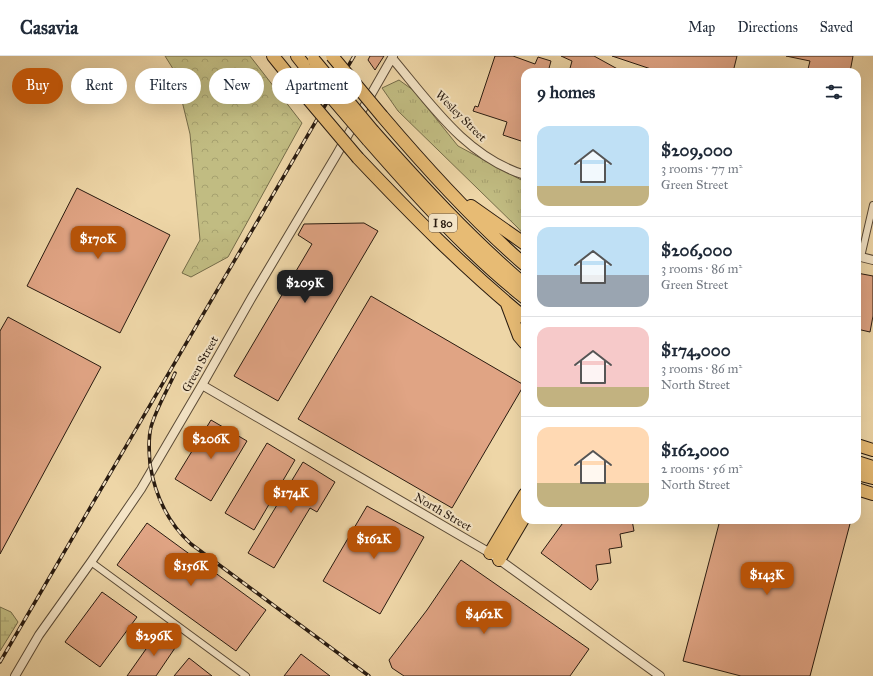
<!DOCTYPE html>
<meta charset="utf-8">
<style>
:root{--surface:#fff;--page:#f6f6f7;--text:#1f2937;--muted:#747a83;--line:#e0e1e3;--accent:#b45309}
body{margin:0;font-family:"IM FELL Great Primer",serif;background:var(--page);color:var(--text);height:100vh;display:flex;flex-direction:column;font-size:15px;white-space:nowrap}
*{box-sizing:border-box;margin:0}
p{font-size:13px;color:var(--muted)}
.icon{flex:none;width:22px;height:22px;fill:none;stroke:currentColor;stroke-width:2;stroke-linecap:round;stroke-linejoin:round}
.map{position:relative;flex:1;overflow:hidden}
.sheet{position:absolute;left:521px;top:12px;width:340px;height:456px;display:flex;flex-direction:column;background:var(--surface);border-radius:12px;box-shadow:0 4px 16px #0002}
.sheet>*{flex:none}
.guide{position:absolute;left:12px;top:12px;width:380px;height:36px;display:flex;gap:8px}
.price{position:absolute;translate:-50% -34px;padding:0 9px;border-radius:8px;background:var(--accent);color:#fff;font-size:13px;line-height:26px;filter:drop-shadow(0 1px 2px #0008)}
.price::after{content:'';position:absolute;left:50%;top:24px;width:12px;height:9px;margin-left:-6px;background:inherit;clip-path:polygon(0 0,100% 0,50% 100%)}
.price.active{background:#222;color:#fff}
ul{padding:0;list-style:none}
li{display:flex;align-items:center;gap:12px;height:100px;padding:0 16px}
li+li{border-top:1px solid var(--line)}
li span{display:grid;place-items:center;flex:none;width:112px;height:80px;border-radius:12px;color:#555}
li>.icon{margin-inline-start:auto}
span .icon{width:48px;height:48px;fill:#fffc;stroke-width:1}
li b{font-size:17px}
h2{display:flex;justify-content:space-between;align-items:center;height:48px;padding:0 16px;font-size:17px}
.pill{padding:0 14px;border-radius:18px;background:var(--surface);box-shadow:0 4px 16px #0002;font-size:14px;line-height:36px}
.pill.active{background:var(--accent);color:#fff}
header{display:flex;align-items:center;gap:24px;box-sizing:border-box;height:56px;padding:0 20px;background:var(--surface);border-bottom:1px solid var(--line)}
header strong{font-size:19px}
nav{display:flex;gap:22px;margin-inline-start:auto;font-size:14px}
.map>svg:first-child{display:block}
.grass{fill:url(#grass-tufts);stroke:#756c49}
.forest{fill:url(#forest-crowns);stroke:#756c49}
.wetland{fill:url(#wetland-marsh);stroke:#756c49}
.building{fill:#e0a484;stroke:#291b10}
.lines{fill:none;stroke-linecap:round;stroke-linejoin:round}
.minor-casing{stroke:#5a4a36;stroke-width:8}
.tertiary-casing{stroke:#5a4a36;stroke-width:10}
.motorway-casing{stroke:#291b10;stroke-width:14}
.minor{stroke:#f4e4c6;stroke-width:6}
.tertiary{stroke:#f4e4c6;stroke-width:8}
.motorway{stroke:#e7bb74;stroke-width:12}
.rail-casing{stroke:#291b10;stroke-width:3.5}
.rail{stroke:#f4e4c6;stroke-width:2;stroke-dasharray:6;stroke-linecap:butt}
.motorway-bridge-casing{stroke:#291b10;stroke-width:14;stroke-linecap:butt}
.motorway-bridge{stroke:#e7bb74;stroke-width:12}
.labels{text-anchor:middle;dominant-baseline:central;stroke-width:4;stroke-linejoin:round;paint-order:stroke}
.shield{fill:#f4e4c6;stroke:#665747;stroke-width:1}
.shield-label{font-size:11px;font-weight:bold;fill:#291b10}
.street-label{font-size:12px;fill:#291b10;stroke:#f4e4c6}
</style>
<header>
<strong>Casavia</strong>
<nav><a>Map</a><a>Directions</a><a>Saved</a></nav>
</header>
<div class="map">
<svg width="873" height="620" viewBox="0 0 873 620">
<defs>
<pattern id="grass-tufts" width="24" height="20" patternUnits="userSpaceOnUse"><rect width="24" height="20" fill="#c1bc82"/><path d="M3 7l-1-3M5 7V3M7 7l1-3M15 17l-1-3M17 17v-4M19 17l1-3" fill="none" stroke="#a6a16f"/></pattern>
<pattern id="forest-crowns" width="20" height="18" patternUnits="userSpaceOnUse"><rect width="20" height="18" fill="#c1bc82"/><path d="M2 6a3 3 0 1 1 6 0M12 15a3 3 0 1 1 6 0" fill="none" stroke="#a6a16f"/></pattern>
<pattern id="wetland-marsh" width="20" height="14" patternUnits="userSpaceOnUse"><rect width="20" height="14" fill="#c1bc82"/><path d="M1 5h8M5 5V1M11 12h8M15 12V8" fill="none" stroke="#a6a16f"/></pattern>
</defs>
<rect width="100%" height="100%" fill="#eed6a7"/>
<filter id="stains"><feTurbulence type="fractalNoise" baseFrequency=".005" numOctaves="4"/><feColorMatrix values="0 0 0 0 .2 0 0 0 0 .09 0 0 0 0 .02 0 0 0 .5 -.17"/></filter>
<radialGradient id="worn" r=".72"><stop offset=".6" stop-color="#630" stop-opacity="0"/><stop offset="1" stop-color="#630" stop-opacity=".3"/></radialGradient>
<path class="grass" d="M 399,24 L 413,34 L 458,90 L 525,126 L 525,180 L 518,172 L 398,55 L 382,32 Z"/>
<path class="forest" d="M 165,0 L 250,0 L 302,67 L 228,201 L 191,221 L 182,217 L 200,184 L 190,78 L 175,16 Z"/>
<path class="wetland" d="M 0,551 L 11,556 L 18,566 L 0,595 Z"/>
<path class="building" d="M 370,0 L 384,0 L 375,14 L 368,4 Z
M 495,0 L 513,0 L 535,8 L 538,1 L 551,5 L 548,16 L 525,16 L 524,86 L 503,79 L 507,66 L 473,55 L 475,50 L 478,51 Z
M 561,0 L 594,0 L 623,16 L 569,16 L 572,5 Z
M 612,0 L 737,0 L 733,16 L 656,16 L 657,15 Z
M 786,0 L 853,0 L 850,16 L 822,16 L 808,13 L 810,5 Z
M 77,132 L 170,179 L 120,277 L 27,230 Z
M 364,167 L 378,175 L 278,345 L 234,320 L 312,188 L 298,179 L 304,168 Z
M 857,217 L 873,220 L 873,260 L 870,276 L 857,273 Z
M 371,240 L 524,329 L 452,452 L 298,363 Z
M 8,261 L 101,311 L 0,498 L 0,275 Z
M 211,364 L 247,385 L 211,445 L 175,423 Z
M 267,387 L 295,404 L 254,474 L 225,457 Z
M 303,406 L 335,426 L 317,456 L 310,452 L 274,512 L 248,497 Z
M 367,450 L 424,481 L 380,558 L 323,525 Z
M 565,464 L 632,464 L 634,475 L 620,478 L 622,491 L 609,493 L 611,507 L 596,509 L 598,524 L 591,534 L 541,497 Z
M 720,464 L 851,464 L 810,620 L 741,620 L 683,605 Z
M 147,467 L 266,554 L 236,595 L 117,509 Z
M 461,504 L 589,593 L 570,620 L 404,620 L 392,612 L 389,604 L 427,554 Z
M 102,536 L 137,561 L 100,611 L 65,586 Z
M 158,576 L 177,589 L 156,620 L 127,620 Z
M 301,598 L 330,620 L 284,620 Z
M 189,602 L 212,620 L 174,620 Z"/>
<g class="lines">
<g class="minor-casing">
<path id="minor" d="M 861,201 L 873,149
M 91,506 L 246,620"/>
</g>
<g class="tertiary-casing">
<path id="tertiary" d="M 392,2 C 430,47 466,101 525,119
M 857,200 L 873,204
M 202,329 L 490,497 L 660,620
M 15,620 L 39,579 L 91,506 L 141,433 L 202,329 L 252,241 L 337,98 L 393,0"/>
</g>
<g class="motorway-casing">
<path id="motorway" d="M 273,0 L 298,31
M 297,0 L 308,14
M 382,60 C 427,113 473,164 525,209
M 373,75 C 421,129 470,182 525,229
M 368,84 C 417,140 467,196 525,242
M 358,102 C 412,159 464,212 525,262
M 471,150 L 525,188
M 507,248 L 519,280 L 525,287
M 857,389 L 873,394
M 857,406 L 873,411
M 857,418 L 873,422
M 857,433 L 873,438
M 490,497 L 525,438
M 499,504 L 525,460"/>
</g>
<use href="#minor" class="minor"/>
<use href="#tertiary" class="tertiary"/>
<use href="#motorway" class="motorway"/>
<g class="rail-casing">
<path id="rail" d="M 175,317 C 167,335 156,353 151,371 C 148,383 149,395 150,408 C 155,440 167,466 191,488 L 369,620
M 0,606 L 354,0"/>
</g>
<use href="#rail" class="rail"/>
<g class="motorway-bridge-casing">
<path id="motorway-bridge" d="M 332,0 L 382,60
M 314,4 L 373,75
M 308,14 L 368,84
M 298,31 L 358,102"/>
</g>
<use href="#motorway-bridge" class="motorway-bridge"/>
</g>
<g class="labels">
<rect class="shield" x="429" y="158" width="28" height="18" rx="3"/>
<g class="shield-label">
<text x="443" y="167">I 80</text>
</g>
<g class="street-label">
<text transform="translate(461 60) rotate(45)">Wesley Street</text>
<text transform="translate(200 308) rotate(-61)">Green Street</text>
<text transform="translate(443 456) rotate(30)">North Street</text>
</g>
</g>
<rect width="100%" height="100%" filter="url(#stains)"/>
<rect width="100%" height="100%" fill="url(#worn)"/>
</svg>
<b class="price" style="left:98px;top:204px">$170K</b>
<b class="price active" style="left:305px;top:248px">$209K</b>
<b class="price" style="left:211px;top:404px">$206K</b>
<b class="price" style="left:291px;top:458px">$174K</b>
<b class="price" style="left:374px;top:504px">$162K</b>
<b class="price" style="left:191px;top:531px">$156K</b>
<b class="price" style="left:767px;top:540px">$143K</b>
<b class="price" style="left:484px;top:579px">$462K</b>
<b class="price" style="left:154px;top:601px">$296K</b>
<div class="guide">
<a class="pill active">Buy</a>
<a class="pill">Rent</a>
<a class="pill">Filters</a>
<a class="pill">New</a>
<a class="pill">Apartment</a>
</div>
<section class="sheet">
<h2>9 homes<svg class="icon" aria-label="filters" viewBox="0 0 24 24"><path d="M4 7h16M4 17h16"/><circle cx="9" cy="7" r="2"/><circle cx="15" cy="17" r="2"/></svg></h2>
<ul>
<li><span style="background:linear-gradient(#bfe0f5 75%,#c2b280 0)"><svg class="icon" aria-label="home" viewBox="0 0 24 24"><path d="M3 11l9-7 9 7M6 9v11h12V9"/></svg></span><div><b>$209,000</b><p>3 rooms · 77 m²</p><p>Green Street</p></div></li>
<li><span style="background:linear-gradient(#bfe0f5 60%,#9aa5b1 0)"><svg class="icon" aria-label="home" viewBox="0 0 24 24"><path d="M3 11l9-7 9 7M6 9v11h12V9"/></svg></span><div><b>$206,000</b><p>3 rooms · 86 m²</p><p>Green Street</p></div></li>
<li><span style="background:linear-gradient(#f6c9c9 75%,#c2b280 0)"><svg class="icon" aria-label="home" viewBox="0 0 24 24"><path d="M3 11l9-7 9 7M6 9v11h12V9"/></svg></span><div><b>$174,000</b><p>3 rooms · 86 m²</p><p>North Street</p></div></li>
<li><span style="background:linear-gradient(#ffd9b3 70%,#c2b280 0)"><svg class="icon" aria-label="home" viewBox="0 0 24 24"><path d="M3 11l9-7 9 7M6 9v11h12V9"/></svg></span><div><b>$162,000</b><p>2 rooms · 56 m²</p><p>North Street</p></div></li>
</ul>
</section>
</div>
